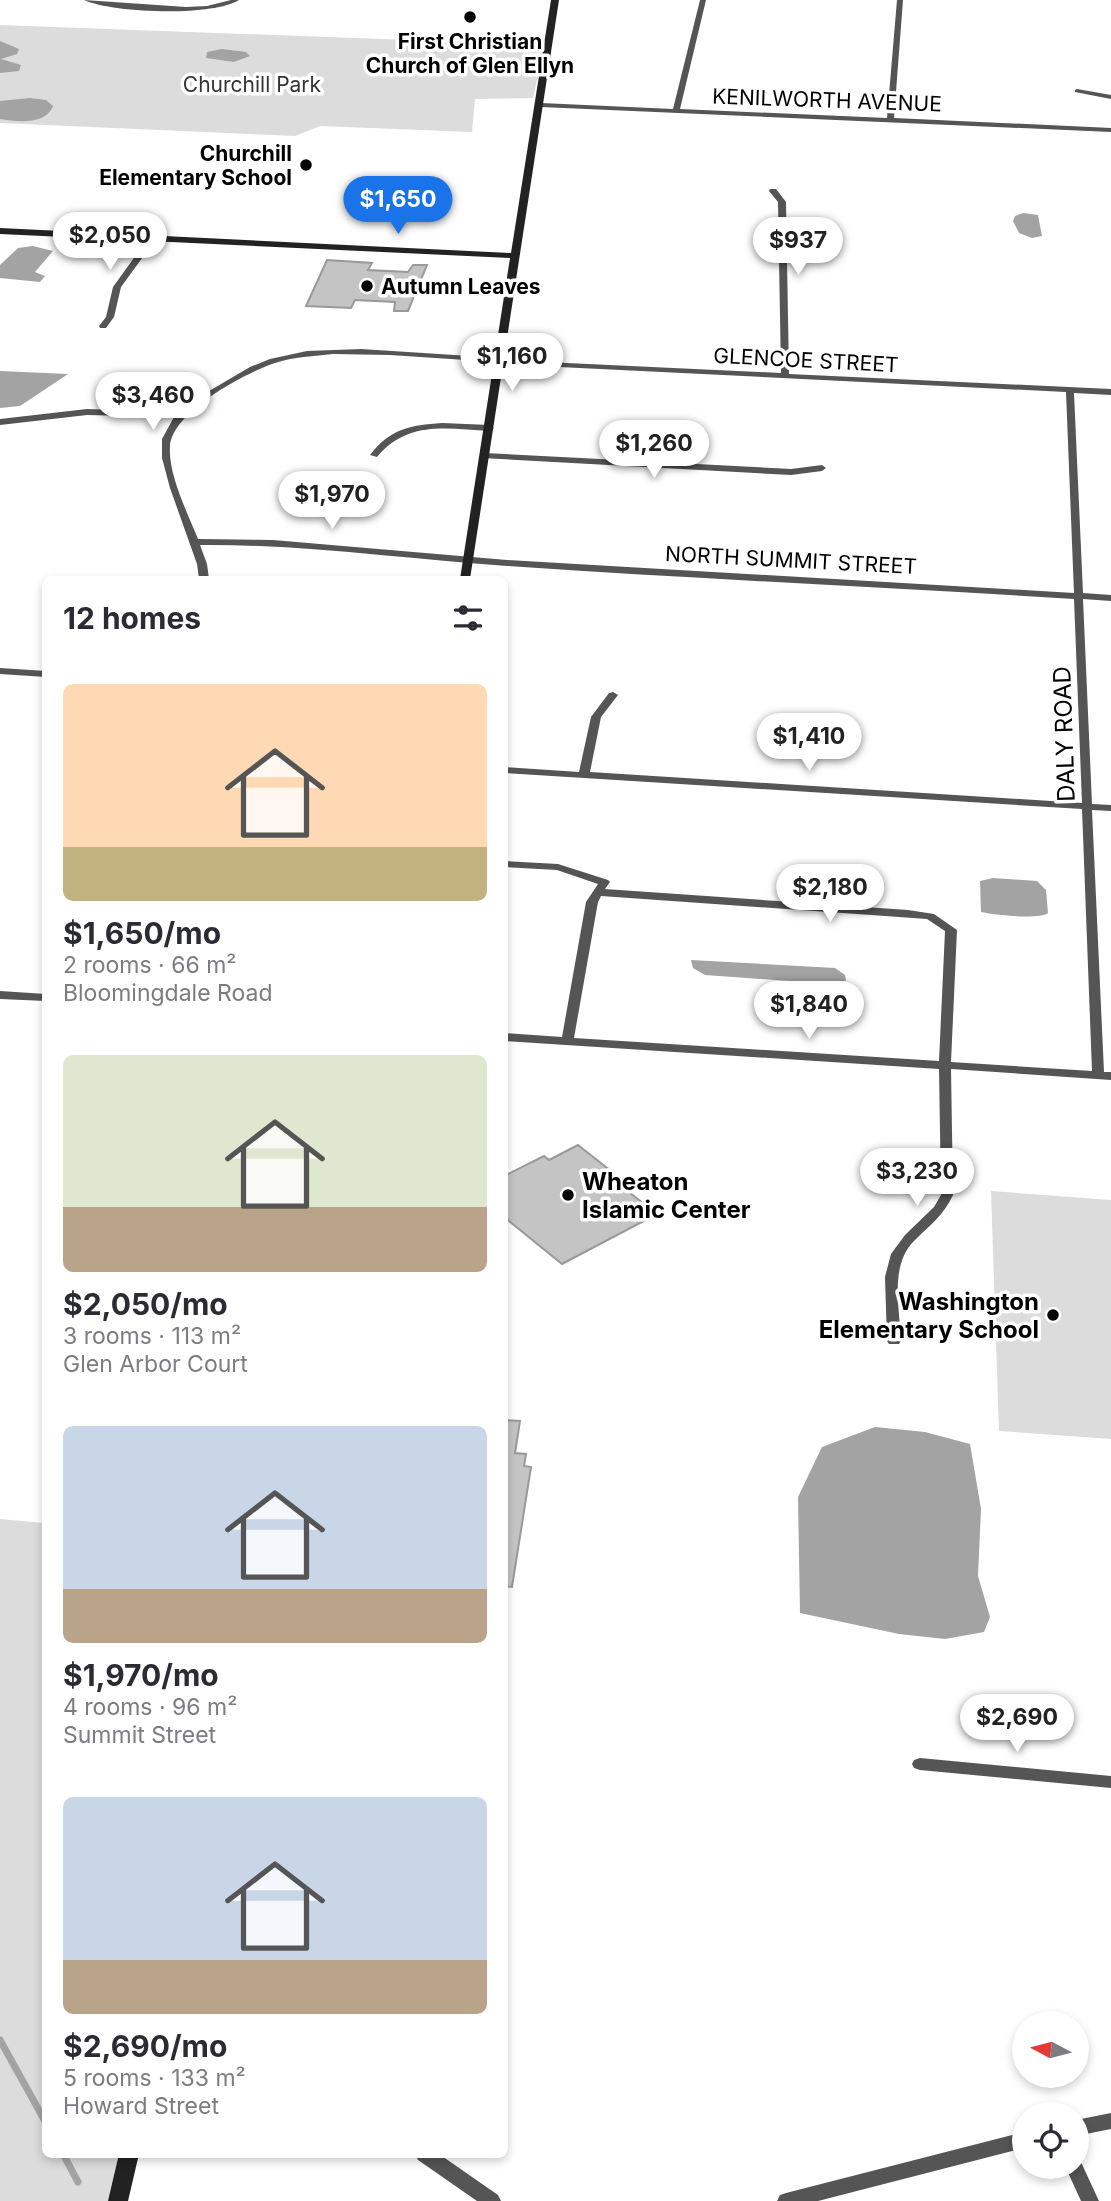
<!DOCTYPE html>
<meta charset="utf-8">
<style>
:root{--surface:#fff;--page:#f7f7f7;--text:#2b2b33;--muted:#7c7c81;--accent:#1a73e8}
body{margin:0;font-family:Inter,sans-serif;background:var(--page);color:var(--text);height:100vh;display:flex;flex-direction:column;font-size:26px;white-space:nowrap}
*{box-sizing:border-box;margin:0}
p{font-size:23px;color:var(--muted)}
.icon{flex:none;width:38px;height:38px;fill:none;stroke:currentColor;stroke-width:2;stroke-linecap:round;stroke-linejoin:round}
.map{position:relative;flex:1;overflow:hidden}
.drawer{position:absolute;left:42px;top:576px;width:466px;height:1582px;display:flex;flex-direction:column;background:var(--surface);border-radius:10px;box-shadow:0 4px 10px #0003}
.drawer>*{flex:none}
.needle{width:46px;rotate:277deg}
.buttons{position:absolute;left:1012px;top:2011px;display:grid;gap:14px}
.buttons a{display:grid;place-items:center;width:77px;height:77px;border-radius:50%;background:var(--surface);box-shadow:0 4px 10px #0003;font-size:35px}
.price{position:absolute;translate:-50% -60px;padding:0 16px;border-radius:24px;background:#fff;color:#222;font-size:23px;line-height:46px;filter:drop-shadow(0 2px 4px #0008)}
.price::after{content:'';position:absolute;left:50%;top:42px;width:21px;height:16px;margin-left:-10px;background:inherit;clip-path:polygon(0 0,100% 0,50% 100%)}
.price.current{background:var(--accent);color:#fff}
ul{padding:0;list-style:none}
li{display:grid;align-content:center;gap:14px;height:371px;padding:0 21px}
li span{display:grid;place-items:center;height:217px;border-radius:10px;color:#555}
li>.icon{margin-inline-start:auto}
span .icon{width:126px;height:126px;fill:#fffc;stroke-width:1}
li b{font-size:30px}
h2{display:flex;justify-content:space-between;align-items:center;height:84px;padding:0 21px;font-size:30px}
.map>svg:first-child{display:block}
.green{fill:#dcdcdc}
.water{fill:#a3a3a3}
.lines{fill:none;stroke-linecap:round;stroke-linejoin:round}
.stream{stroke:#a3a3a3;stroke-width:7}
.building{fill:#c4c4c4;stroke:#999;stroke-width:2}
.street{fill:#555;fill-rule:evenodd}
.secondary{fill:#222;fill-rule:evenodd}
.poi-dot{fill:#000;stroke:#fff;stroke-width:2.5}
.labels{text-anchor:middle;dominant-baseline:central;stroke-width:7;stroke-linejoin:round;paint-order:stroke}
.far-poi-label{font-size:21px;font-weight:bold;fill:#000;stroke:#fff}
.far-park-label{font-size:21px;fill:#333;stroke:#fff}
.far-street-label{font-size:21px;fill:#000;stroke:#fff}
.street-label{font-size:24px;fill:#000;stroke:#fff}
.poi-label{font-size:24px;font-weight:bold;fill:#000;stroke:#fff;text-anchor:start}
</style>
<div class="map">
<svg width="1111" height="2201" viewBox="0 0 1111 2201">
<rect width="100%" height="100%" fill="#fff"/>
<path class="green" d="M 0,25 L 545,45 L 533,98 L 475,99 L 472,132 L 320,126 L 295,136 L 0,123 Z
M 991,1191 L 1111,1200 L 1111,1439 L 999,1431 Z
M 0,1519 L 45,1523 L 46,2154 L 127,2154 L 117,2201 L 0,2201 Z"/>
<path class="water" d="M 0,41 L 19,49 L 17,54 L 1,59 L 21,65 L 19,71 L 0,73 Z
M 222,49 L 246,52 L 250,56 L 234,62 L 206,58 L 207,52 Z
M 30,98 L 46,100 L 53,106 C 46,125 17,122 0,119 L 0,101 Z
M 1023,213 L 1038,215 L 1042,236 L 1032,238 L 1019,233 L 1013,221 L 1015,216 Z
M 33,246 L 53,251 L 35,272 L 45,276 L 40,282 L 0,278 L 0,265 L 18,248 Z
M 0,371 L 68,374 L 20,406 L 0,408 Z
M 993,878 L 1037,881 L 1046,890 L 1048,913 C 1038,920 995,915 981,912 L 980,881 Z
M 691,960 L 835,968 L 845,975 L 846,981 L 816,983 L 705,975 L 693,968 Z
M 875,1427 L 925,1432 L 970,1444 L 981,1509 L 978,1576 L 990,1617 L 984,1632 L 945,1639 L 899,1634 L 800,1613 L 798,1497 L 822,1447 Z"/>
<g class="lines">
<path class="stream" d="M 0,2040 L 46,2123
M 63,2154 L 78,2182"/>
</g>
<path class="building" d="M 327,260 L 372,263 L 368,270 L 408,272 L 413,265 L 427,265 L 408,311 L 394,311 L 395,302 L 355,300 L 351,308 L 306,306 Z
M 578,1145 L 607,1168 L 602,1171 L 657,1214 L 562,1264 L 504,1217 L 504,1176 L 544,1156 L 549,1160 Z
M 504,1420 L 520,1421 L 515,1453 L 526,1454 L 524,1466 L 531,1467 L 512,1587 L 504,1586 Z"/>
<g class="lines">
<path class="street" d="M 84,0 L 186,7 L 207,6 L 231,0 L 239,0 C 212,17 112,13 84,0 Z
M 700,0 L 706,0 L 680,109 L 887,118 L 897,0 L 903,0 L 894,118 L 1111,128 L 1111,132 L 541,107 L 538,105 L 541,103 L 673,109 Z
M 1077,89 L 1111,95 L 1111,99 L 1075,92 L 1075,90 Z
M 770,189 L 776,189 L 786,202 L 789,374 L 1111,389 L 1111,395 L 1074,393 L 1083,593 L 1111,595 L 1111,601 L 1083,599 L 1092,804 L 1111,805 L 1111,811 L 1092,810 L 1104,1072 L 1111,1072 L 1111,1080 L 951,1069 L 953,1195 C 944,1215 929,1226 914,1241 C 889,1266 900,1309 901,1341 L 899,1344 L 889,1344 L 887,1341 L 885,1277 L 891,1254 L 905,1235 L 934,1207 L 941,1195 L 939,1069 L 504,1041 L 504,1033 L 562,1037 L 586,902 L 598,884 L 557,870 L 504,867 L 504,861 L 558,864 L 608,880 L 610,882 L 605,889 L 908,910 L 934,914 L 957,930 L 951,1062 L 1092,1071 L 1082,809 L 504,773 L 504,767 L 579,772 L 591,717 L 609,693 L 613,692 L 618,695 L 601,717 L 590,772 L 1082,803 L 1074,599 C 885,587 695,579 507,566 C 404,559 303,544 200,545 L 207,564 L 209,579 L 199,579 L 197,564 L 170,488 L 162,458 L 162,439 L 174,417 L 87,415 L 0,425 L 0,419 L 87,409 L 179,412 L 204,394 L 250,367 L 270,359 L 307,351 L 361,349 L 501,358 L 505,360 L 781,373 L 778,202 L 769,191 ZM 333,354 L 390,355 L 496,362 L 500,364 L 1066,392 L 1074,593 L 507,560 L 273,540 L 198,539 C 188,514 168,474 170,447 C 171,412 245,373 275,363 C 293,357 314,356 333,354 ZM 601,896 L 927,919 L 945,931 L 939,1061 L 574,1038 L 598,902 Z
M 149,237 L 156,239 L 121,287 L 114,317 L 106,328 L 100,328 L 99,326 L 106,317 L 113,287 Z
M 442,423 L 490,425 L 494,428 L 490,431 C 447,429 408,420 377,457 L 370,455 C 390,429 410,425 442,423 Z
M 485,453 L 791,469 L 822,465 L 826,468 L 822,471 L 791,475 L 482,458 L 481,456 Z
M 0,668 L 46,671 L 46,677 L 0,674 Z
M 0,991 L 46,994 L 46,1001 L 0,999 Z
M 920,1758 L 1111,1776 L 1111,1788 L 920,1770 L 914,1768 L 912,1764 L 914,1760 Z
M 1111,2113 L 1111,2129 L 1076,2136 L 1076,2120 Z
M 1024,2132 L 1024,2148 L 818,2201 L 777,2201 L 780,2195 L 786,2193 Z
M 415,2154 L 439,2154 L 498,2195 L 501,2201 L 477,2201 L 418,2160 Z
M 1076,2159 L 1080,2160 L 1099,2201 L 1081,2201 L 1065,2166 L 1076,2166 Z"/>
<path class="secondary" d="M 551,0 L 559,0 L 470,579 L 460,579 L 510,258 L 0,234 L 0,228 L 511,253 Z
M 119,2154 L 139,2154 L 128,2201 L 108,2201 Z"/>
</g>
<g class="poi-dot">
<circle cx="470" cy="17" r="7"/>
<circle cx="306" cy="165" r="7"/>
<circle cx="367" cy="286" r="7"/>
<circle cx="568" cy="1195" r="7"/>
<circle cx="1053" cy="1315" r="7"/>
</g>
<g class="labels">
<g class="far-poi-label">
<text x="470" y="41">First Christian<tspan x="470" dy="24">Church of Glen Ellyn</tspan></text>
<text x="292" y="153" text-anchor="end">Churchill<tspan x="292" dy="24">Elementary School</tspan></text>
<text x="381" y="286" text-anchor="start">Autumn Leaves</text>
</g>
<g class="far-park-label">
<text x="252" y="84">Churchill Park</text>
</g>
<g class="far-street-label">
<text transform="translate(827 100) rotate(2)">KENILWORTH AVENUE</text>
<text transform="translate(806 360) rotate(3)">GLENCOE STREET</text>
<text transform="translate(791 560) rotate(3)">NORTH SUMMIT STREET</text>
</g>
<g class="street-label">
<text transform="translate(1064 734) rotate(-92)">DALY ROAD</text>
</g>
<g class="poi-label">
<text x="582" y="1181">Wheaton<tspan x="582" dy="28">Islamic Center</tspan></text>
<text x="1039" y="1301" text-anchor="end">Washington<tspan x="1039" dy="28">Elementary School</tspan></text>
</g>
</g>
</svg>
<div class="buttons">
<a><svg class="needle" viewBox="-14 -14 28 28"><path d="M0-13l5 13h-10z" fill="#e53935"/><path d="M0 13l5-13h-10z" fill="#7c7c81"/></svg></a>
<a><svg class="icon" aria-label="locate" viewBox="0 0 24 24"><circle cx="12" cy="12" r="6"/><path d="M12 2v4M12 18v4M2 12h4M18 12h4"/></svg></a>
</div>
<b class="price current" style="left:398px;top:236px">$1,650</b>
<b class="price" style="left:110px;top:272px">$2,050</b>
<b class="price" style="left:798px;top:277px">$937</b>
<b class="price" style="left:512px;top:393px">$1,160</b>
<b class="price" style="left:153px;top:432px">$3,460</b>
<b class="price" style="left:654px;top:480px">$1,260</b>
<b class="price" style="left:332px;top:531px">$1,970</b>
<b class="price" style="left:809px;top:773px">$1,410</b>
<b class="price" style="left:830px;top:924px">$2,180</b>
<b class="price" style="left:809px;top:1041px">$1,840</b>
<b class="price" style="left:917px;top:1208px">$3,230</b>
<b class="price" style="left:1017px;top:1754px">$2,690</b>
<section class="drawer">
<h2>12 homes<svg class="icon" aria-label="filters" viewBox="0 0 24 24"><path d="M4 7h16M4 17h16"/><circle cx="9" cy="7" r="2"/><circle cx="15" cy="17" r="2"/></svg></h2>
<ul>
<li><span style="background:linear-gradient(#ffd9b3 75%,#c2b280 0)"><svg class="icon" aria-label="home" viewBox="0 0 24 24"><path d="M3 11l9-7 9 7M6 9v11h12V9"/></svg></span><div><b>$1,650/mo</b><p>2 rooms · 66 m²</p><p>Bloomingdale Road</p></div></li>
<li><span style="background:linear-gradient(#dfe7d0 70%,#b9a48a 0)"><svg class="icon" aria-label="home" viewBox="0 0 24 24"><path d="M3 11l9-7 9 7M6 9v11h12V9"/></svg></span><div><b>$2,050/mo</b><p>3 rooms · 113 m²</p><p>Glen Arbor Court</p></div></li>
<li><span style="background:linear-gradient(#c9d6e8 75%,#b9a48a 0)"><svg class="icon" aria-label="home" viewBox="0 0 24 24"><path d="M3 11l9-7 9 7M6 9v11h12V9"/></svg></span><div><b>$1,970/mo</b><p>4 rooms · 96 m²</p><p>Summit Street</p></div></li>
<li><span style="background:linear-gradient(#c9d6e8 75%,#b9a48a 0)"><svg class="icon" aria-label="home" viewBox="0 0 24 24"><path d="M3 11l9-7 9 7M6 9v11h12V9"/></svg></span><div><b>$2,690/mo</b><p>5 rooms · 133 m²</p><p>Howard Street</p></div></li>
</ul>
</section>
</div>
